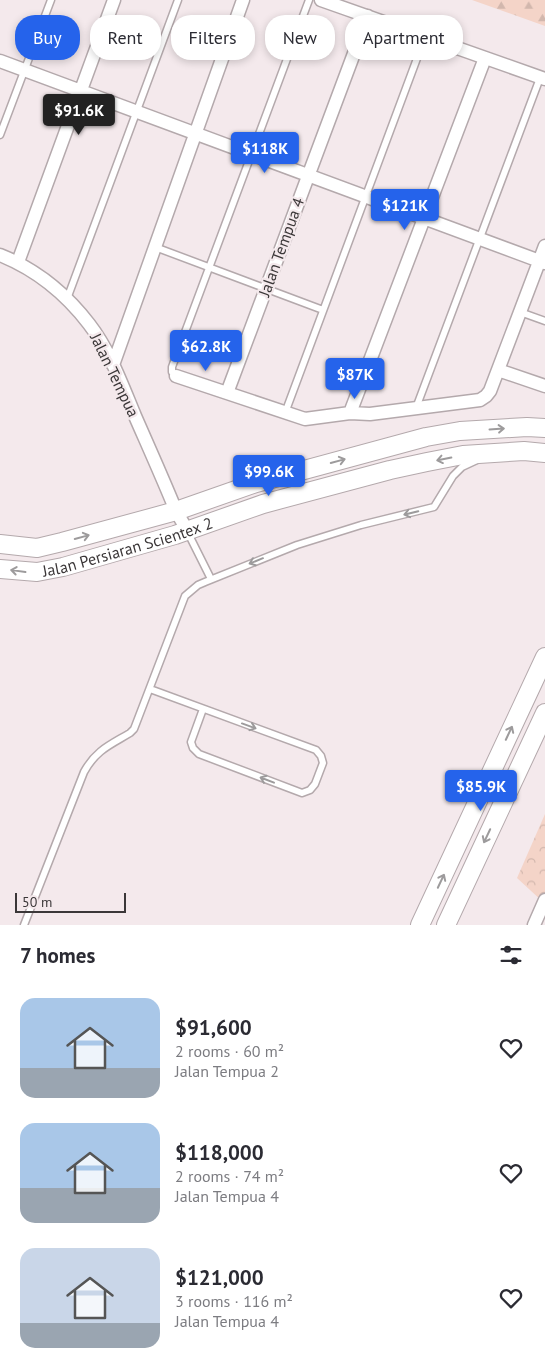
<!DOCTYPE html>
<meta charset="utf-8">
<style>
:root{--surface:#fff;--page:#f2f2f3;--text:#2b2b33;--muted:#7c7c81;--accent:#2563eb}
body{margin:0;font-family:"PT Sans",sans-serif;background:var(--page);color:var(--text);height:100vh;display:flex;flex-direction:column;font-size:19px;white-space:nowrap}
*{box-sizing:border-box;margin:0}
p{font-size:16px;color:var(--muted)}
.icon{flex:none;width:28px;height:28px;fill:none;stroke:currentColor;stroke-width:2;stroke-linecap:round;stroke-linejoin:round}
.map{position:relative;height:925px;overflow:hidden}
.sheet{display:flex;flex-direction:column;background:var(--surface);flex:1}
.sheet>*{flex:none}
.hud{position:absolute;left:15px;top:15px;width:515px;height:45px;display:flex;gap:10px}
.scale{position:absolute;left:15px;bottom:12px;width:111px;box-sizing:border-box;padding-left:5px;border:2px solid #3b3738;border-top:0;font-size:14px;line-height:18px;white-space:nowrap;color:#3b3738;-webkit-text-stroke:4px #f4e9ec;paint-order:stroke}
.price{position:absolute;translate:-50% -42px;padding:0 11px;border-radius:5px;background:var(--accent);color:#fff;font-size:16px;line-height:32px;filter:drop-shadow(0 1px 2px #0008)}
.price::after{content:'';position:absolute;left:50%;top:30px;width:15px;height:11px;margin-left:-8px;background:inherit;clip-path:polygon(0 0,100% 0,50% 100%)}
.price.on{background:#222;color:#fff}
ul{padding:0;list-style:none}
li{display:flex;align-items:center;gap:15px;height:125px;padding:0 20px}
li span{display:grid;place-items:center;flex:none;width:140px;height:100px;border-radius:15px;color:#555}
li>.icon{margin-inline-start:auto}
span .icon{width:60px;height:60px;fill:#fffc;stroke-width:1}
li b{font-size:21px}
h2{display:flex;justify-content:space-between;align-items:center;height:60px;padding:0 20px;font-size:21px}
.chip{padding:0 18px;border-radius:20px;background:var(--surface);box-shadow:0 2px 8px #0003;font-size:18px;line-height:45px}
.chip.on{background:var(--accent);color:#fff}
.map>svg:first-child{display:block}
.forest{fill:url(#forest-firs)}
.park{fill:url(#park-crowns)}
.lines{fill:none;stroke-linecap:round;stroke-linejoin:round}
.lane-casing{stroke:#b4a9ac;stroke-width:9}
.street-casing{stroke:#b4a9ac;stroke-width:15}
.secondary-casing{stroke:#b4a9ac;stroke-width:20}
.lane{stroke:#fff;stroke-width:6}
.street{stroke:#fff;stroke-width:12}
.secondary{stroke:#fff;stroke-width:18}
.oneway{stroke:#9d9b9c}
.labels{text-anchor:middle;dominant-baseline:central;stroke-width:4.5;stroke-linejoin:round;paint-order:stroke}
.street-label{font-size:16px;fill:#3b3738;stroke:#f4e9ec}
</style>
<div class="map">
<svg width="545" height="925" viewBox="0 0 545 925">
<defs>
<pattern id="forest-firs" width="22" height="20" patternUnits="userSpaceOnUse" patternTransform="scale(1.25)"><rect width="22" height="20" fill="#f4d4c8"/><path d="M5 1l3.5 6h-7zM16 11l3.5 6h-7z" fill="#d2b7ad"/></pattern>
<pattern id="park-crowns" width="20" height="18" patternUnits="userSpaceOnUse" patternTransform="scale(1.25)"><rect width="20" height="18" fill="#f4d4c8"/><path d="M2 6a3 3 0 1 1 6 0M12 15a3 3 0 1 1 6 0" fill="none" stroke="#d2b7ad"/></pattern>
</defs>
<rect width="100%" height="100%" fill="#f4e9ec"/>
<path class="forest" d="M 472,0 L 545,0 L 545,26 Z"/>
<path class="park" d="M 545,814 L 545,900 L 543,902 L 517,878 Z"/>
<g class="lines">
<g class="lane-casing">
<path id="lane" d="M 0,135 L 51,0
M 155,247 L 323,310
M 67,299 L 178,0
M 520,312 L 545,321
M 176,376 L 172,372 L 172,367 L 309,0
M 416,408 L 540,78
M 285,413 L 425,37
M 187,531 L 211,579
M 150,689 L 316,750 L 321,756 L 323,763 L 315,784 L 310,790 L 302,793 L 199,754 L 193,748 L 191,742 L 203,709
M 24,925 L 84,772 C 96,750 110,745 130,733 L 134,729 L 185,596 L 198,585 L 205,582 L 297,545 L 361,525 L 434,507 L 453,476 L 462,467 L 477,460"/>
</g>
<g class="street-casing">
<path id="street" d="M 321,0 L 545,79
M 0,61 L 545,263
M 0,255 C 35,269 66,294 89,324 C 110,351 122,385 135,416 C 149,448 163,479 176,511 L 187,530
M 18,262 L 114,0
M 113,365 L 243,0
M 498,370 L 545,386
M 176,376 L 305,419 L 350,413 L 370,414 L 480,400 L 486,396 L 490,391 L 545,246
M 227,393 L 368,16
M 350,413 L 485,58
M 534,925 L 545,900"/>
</g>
<g class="secondary-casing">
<g id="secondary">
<path d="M 0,544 L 37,548 L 62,542 L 176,511 L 256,483 L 426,437 L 460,431 L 527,427 L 545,428"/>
<path id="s1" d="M 0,569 L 37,572 L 63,567 L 175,535 L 263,504 L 390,470 L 427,462 L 463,455 L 524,451 L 545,453"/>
<path d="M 420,925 L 545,657"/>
<path d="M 446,925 L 545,713"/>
</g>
</g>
<use href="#lane" class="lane"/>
<use href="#street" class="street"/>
<use href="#secondary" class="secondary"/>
</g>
<defs><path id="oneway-shaft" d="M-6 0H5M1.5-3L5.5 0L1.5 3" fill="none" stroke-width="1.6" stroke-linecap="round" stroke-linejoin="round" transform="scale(1.25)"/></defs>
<g class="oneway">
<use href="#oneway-shaft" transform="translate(497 429) rotate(-4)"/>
<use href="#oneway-shaft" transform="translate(444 459) rotate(169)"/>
<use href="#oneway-shaft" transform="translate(338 461) rotate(-15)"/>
<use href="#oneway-shaft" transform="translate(411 513) rotate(166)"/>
<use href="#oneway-shaft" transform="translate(82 537) rotate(-15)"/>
<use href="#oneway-shaft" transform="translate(256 561) rotate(158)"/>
<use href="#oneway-shaft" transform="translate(18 571) rotate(-172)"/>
<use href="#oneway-shaft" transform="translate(249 726) rotate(20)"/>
<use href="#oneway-shaft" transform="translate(509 733) rotate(-65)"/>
<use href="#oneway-shaft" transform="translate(267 780) rotate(-159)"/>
<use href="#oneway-shaft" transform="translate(487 836) rotate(115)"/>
<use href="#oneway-shaft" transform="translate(441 881) rotate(-65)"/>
</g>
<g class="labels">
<g class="street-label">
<text transform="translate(281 247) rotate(-70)">Jalan Tempua 4</text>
<text transform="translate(115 375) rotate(64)">Jalan Tempua</text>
<text stroke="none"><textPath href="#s1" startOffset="131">Jalan Persiaran Scientex 2</textPath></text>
</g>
</g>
</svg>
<div class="scale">50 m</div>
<b class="price on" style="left:79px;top:136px">$91.6K</b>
<b class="price" style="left:265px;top:174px">$118K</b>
<b class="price" style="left:405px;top:231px">$121K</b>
<b class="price" style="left:206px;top:372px">$62.8K</b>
<b class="price" style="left:355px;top:400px">$87K</b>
<b class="price" style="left:269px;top:497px">$99.6K</b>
<b class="price" style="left:481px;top:812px">$85.9K</b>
<div class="hud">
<a class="chip on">Buy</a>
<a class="chip">Rent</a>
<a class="chip">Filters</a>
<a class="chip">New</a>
<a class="chip">Apartment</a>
</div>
</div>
<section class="sheet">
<h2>7 homes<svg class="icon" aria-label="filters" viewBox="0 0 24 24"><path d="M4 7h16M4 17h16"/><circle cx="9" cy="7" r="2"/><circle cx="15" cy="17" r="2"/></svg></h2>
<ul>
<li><span style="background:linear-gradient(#a9c7e8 70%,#9aa5b1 0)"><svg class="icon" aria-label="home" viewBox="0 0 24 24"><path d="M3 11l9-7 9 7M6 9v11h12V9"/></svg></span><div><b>$91,600</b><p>2 rooms · 60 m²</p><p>Jalan Tempua 2</p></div><svg class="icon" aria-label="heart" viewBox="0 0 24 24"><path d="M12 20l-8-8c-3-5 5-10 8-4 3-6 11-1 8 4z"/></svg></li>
<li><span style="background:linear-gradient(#a9c7e8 65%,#9aa5b1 0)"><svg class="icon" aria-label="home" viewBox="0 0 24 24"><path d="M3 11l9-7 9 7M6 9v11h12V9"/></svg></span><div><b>$118,000</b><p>2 rooms · 74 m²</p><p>Jalan Tempua 4</p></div><svg class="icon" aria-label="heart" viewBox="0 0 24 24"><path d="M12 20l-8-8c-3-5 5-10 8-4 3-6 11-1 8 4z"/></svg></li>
<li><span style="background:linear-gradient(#c9d6e8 75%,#9aa5b1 0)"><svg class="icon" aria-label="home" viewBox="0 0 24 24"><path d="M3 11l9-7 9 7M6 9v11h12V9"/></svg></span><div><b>$121,000</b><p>3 rooms · 116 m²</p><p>Jalan Tempua 4</p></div><svg class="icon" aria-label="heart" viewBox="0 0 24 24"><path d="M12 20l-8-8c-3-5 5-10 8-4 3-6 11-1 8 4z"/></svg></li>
</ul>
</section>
